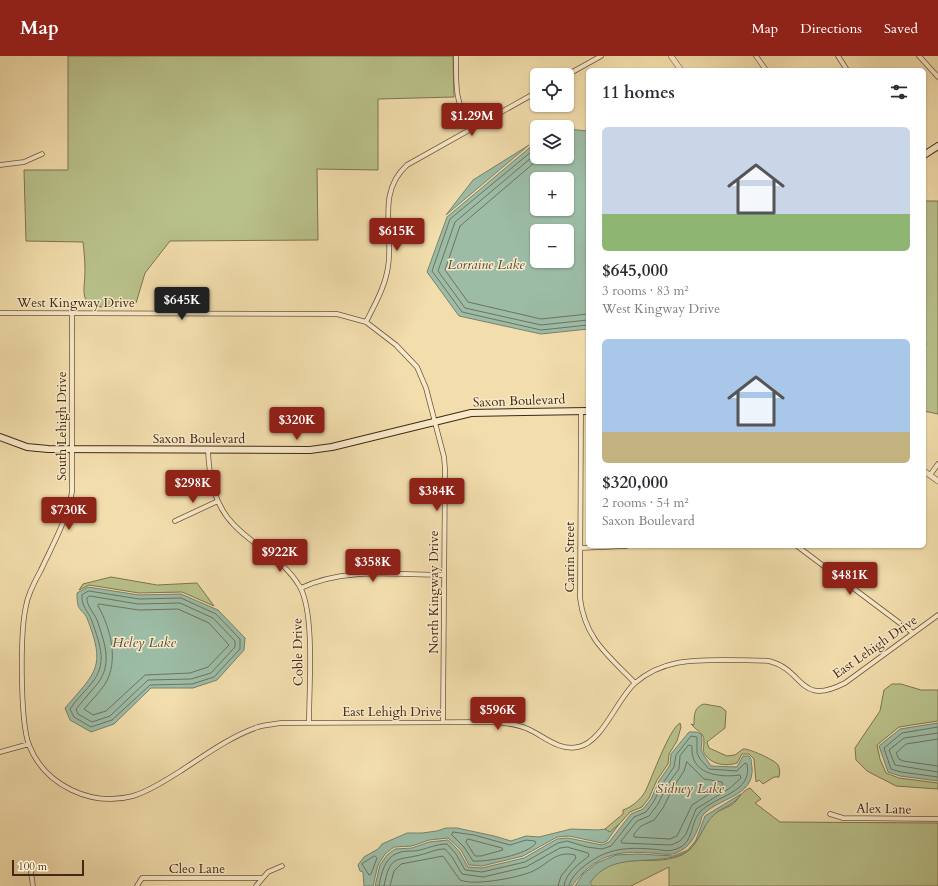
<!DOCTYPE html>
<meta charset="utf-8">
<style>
:root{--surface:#fff;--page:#f7f7f7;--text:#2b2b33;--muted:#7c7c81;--accent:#8f2418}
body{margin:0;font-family:Cardo,serif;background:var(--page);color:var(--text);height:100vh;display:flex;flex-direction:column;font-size:15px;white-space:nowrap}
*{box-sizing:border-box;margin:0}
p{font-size:13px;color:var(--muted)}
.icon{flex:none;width:22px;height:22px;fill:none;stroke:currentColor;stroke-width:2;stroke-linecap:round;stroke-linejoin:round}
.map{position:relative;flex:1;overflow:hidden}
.side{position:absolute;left:586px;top:12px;width:340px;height:480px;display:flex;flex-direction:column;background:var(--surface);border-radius:6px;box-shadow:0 1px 3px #0004}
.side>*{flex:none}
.fabs{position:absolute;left:530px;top:12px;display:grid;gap:8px}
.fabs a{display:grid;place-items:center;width:44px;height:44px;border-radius:6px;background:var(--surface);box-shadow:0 1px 3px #0004;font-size:20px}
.scale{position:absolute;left:12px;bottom:10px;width:72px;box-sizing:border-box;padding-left:4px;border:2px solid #442814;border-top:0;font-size:11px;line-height:14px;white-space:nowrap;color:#442814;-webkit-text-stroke:3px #f7e9c9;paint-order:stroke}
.price{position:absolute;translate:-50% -34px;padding:0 9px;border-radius:4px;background:var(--accent);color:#fff;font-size:13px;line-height:26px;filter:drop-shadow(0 1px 2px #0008)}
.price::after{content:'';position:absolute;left:50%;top:24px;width:12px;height:9px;margin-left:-6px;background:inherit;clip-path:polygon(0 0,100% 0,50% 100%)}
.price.selected{background:#222;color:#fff}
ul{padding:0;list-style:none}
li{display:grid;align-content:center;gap:8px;height:212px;padding:0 16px}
li span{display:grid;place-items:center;height:124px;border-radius:6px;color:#555}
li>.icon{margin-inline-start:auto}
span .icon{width:72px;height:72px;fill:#fffc;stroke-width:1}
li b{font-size:17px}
h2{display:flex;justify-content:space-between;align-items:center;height:48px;padding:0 16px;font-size:17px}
header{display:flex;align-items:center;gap:24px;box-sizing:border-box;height:56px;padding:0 20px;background:var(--accent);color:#fff}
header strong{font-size:19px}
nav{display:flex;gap:22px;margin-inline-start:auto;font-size:14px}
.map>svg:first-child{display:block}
.green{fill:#b9c18a;stroke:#7e744f}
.water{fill:#9cbca6;stroke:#79816c;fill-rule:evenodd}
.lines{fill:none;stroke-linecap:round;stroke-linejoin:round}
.shore{stroke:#70725d;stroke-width:1}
.minor-casing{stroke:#70553a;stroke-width:5.5}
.tertiary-casing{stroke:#70553a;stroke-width:6}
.secondary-casing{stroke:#442814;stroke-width:8}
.minor{stroke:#f7e9c9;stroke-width:4}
.tertiary{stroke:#f7e9c9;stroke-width:5}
.secondary{stroke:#f7e9c9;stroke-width:6}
.labels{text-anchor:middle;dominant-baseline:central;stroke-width:3;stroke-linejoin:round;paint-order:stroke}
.street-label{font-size:13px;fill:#442814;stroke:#f7e9c9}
.water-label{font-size:14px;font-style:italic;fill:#5a4d38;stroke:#f7e9c9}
</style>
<header>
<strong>Map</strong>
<nav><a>Map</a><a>Directions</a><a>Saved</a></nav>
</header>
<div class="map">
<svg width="938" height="830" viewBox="0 0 938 830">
<rect width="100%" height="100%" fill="#f2ddac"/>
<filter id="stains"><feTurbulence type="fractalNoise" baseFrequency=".005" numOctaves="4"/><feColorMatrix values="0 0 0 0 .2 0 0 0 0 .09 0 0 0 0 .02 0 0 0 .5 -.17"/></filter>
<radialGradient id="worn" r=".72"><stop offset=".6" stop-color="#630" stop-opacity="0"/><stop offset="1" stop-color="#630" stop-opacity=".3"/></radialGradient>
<path class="green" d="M 68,0 L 453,0 L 454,41 L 378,43 L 378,114 L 317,113 L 318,184 L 170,185 L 145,217 L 136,247 C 126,251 117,251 106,251 C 77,251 85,235 85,214 C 85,205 84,195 83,186 L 26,185 L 24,114 L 68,114 Z
M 924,145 L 938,145 L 938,358 L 924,355 L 924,293 L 926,289 L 924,274 Z
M 111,521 L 157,529 L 197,527 L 214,550 L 182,536 L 139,537 L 89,529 L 79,534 L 83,528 Z
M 892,628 L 901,628 L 921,634 L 938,634 L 938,665 L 899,671 L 877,689 L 880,703 L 886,717 L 899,722 L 938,727 L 938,733 L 896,730 L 867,715 L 856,704 L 855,692 L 880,655 L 884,634 Z
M 704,648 L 721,651 L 726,655 L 725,672 L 707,686 L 709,692 L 727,700 L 735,699 L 743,693 C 748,692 775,704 778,709 C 780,713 780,717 779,721 L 774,721 L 763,728 L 759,724 L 756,726 L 754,703 L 749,698 L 742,698 L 737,707 C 724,711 709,708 703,695 C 706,676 702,680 691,668 L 694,669 C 694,659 694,651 704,648 Z
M 680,667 L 681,671 L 677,685 L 669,698 L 668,708 L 657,724 L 649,742 L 642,751 L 630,756 L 614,774 L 610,776 L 605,773 L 623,758 L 623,754 C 632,751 640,744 645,736 C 652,722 669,673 680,667 Z
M 750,732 L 761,743 L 755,747 L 780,766 L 938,767 L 938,830 L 669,830 L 669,811 L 631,830 L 593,830 L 589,827 C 614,791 650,813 682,799 C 699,791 701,770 714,758 C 720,753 729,752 735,746 C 740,741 742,735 750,732 Z"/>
<path class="water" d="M 567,73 L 588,75 L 588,273 L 541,278 L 459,260 L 427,216 L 447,161 L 534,88 L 537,86 L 537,101 L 567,101 ZM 537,123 L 567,123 L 567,153 L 537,153 ZM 537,175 L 567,175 L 567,205 L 537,205 Z
M 529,89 L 446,159 L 473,124 Z
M 88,531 L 139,539 L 181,538 L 218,554 L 245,582 L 244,594 L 217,624 L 193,632 L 151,632 L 114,668 L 91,676 L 70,664 L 65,652 C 97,615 106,611 87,562 C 85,557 79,554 78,549 C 77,546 77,541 77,537 Z
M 938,667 L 938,725 L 900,720 L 888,716 L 879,690 L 900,673 Z
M 689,676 L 696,676 L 701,678 L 702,684 L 701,695 L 711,710 L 737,711 L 743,700 L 749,700 C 752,703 751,707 752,711 C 755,741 717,742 703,759 C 701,761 701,765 700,768 C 694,782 690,791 676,797 C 669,800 658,797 651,797 C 615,794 594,800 572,830 L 375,830 L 380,809 L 387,799 L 395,793 L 412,792 L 429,786 L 448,784 L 459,795 L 468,811 L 482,812 L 524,802 L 557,783 L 568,782 L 602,789 L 609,786 L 631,758 L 643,753 L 651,743 L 659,725 L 670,709 L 671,698 Z
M 741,738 C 734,749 724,750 715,758 C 701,769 699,793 680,799 C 649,810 611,795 590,827 L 593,830 L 575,830 L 583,818 L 597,807 L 616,799 L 639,798 L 673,800 L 688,794 L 696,784 L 705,760 Z
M 619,768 L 607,785 L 602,787 L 569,780 L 557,781 L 523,800 L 482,810 L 469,809 L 461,794 L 448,782 L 429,784 L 412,790 L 394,791 L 385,798 L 378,809 L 373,830 L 364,830 L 363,816 L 360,815 L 358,809 L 364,801 L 378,793 L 382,788 L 407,777 L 422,777 L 437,775 L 446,772 L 457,772 L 494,780 L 511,785 L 526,780 L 539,781 L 571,773 L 598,774 L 605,773 L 610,776 Z"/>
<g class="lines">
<path class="shore" d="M 537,91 L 450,163 L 432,215 L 462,256 L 541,274 L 588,269
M 537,97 L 455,166 L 438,215 L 465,252 L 541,269 L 588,264
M 541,101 L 460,170 L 445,214 L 468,246 L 541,263 L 588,258
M 89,535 L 139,543 L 181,542 L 216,558 L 240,583 L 240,593 L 214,621 L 192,628 L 150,629 L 112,664 L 91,671 L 74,661 L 70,653 C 77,642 87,634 94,624 C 108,605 98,584 92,565 C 88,555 81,550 82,539 Z
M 90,540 L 138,548 L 180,547 L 213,562 L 235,585 L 235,591 L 211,617 L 191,623 L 148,624 L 110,660 L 92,666 L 78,658 L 76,653 C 83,644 91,636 98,627 C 113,607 104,585 97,564 C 94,557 86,549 87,542 Z
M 99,548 L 139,554 L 178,553 L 209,567 L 229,589 L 208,611 L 190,617 L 145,619 L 106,655 L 93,659 L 84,653 C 91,645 99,637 105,628 C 119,606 111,572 98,550 Z
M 938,671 L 902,677 L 884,692 L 891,713 L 901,716 L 938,721
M 938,677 L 904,682 L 889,694 L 895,709 L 938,716
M 938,683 L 906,688 L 896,697 L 899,703 L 903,705 L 938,710
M 689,689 L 692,690 C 690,718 718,722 740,719 L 741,722 L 730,732 L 696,753 L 686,778 L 680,785 L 671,789 L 622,787 L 621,785 L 637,765 L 649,760 L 658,748 L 667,729 L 679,713 L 680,700 Z
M 687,706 L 704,723 L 722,726 L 723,729 L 692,749 L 677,780 L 670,783 L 634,781 L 634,778 L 641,770 L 654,764 L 663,752 L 673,732 L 684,715 Z
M 453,776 L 474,779 L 510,789 L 526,784 L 535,785 L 536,787 C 527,799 488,806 473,805 L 464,791 L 452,779 Z
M 468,783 L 502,792 L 503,794 L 481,800 L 475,800 L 466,786 Z
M 375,800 L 377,802 L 371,818 L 369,819 L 362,808 Z
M 379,830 C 381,818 385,801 398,797 C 405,794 413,796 420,794 C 429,792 436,788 447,788 L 456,798 L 465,814 L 482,816 L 525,806 L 558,787 L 567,785 L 587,791 L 602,793 L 611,790 L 634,761 L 646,756 L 654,745 L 663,727 L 674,711 L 676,699 L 691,680 L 697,681 L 697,697 L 700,703 L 709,713 L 737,715 L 745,707 L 747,708 C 753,737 716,739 700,756 C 689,768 695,789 673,794 C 667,796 658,793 651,793 C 624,791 605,793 583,811 C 578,815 570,823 569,830
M 384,830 C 390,799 395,805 420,799 C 429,797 435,793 445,793 L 452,801 L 462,818 L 483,821 L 526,811 L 560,792 L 567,791 L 588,797 L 589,800 C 580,807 565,817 564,830
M 390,830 L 394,815 L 401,808 L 443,800 L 460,824 C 474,830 516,822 531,816 C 548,809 555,794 575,799 L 576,802 L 561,820 L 558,830"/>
<g class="minor-casing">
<path id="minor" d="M 456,0 C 456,33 455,43 470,73
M 756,0 L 766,14
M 838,0 L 847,14
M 919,0 L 938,21
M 567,19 L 601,0
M 0,109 L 24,106 L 42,98
M 0,257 L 337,258 L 366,266 L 396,289 L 417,311 L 426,332 L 444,401 L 445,413 L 443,666
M 72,257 L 72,436 C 67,464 53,488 41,514 C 35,525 28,537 26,550 C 20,576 20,665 29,689 C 45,730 92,751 133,740 C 150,735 164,725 179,716 C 204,700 229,681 258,671 C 265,669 274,668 281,667 L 495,666 C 506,667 517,668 528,673 C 544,680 558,695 578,691 C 602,687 617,643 635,627 C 662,604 691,604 724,604 C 739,604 754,604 769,605 C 805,614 798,651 845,627 L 938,559
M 366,266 C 375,248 385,231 388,211 C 394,175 376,137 407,109 L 537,36
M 581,355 L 580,542 C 585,583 608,599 635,627
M 208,394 C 209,421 214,449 234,469 C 255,491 284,503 300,531 C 315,558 309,632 309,666
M 930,419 L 938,408
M 175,465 L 218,445
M 797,490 L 913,577
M 580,492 L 626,490
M 301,532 C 344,511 397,519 444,519
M 0,696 L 29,688
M 830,758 L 843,762 L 938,763
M 30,810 L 33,830
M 137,830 L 142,822 L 262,822
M 256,830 L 268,816 L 282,810"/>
</g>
<g class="tertiary-casing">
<path id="tertiary" d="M 671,0 L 681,14
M 924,415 L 938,425"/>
</g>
<g class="secondary-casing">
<path id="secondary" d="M 924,99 L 938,90
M 0,381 L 27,391 L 48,393 L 310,394 L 332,391 L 471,357 L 588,355"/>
</g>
<use href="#minor" class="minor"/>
<use href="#tertiary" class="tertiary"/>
<use href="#secondary" class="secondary"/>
</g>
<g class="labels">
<g class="street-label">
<text x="76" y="247">West Kingway Drive</text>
<text transform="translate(519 345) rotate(-2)">Saxon Boulevard</text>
<text transform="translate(62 370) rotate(-90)">South Lehigh Drive</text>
<text x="199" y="383">Saxon Boulevard</text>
<text transform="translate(570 501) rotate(-90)">Carrin Street</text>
<text transform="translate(434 536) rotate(-90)">North Kingway Drive</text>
<text transform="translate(875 591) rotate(-35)">East Lehigh Drive</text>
<text transform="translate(298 596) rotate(-91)">Coble Drive</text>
<text x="392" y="656">East Lehigh Drive</text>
<text transform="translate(884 753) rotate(1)">Alex Lane</text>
<text x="197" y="813">Cleo Lane</text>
</g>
<g class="water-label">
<text x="486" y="208">Lorraine Lake</text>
<text x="144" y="586">Heley Lake</text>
<text x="690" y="732">Sidney Lake</text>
</g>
</g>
<rect width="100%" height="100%" filter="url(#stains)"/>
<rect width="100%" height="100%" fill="url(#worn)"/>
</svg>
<div class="fabs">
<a><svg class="icon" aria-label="locate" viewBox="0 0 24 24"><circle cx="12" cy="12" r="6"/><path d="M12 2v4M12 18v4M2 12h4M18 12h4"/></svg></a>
<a><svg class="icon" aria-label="layers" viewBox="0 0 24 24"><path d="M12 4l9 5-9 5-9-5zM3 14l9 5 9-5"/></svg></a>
<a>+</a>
<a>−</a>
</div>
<div class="scale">100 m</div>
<b class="price" style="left:472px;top:81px">$1.29M</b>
<b class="price" style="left:397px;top:196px">$615K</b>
<b class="price selected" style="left:182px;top:265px">$645K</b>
<b class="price" style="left:297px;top:385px">$320K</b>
<b class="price" style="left:193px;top:448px">$298K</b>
<b class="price" style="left:437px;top:456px">$384K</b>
<b class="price" style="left:69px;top:475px">$730K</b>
<b class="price" style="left:280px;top:517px">$922K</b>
<b class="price" style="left:373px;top:527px">$358K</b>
<b class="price" style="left:850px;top:540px">$481K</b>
<b class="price" style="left:498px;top:675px">$596K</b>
<section class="side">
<h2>11 homes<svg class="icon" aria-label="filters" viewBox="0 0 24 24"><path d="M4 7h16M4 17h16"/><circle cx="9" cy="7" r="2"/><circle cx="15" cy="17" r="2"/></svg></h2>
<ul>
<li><span style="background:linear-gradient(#c9d6e8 70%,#8fb573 0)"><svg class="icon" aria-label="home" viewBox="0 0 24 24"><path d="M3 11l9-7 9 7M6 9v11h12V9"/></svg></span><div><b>$645,000</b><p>3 rooms · 83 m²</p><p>West Kingway Drive</p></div></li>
<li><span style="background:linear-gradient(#a9c7e8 75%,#c2b280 0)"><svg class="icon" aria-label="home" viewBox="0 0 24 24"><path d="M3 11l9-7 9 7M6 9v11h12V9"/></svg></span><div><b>$320,000</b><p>2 rooms · 54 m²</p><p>Saxon Boulevard</p></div></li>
</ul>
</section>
</div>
